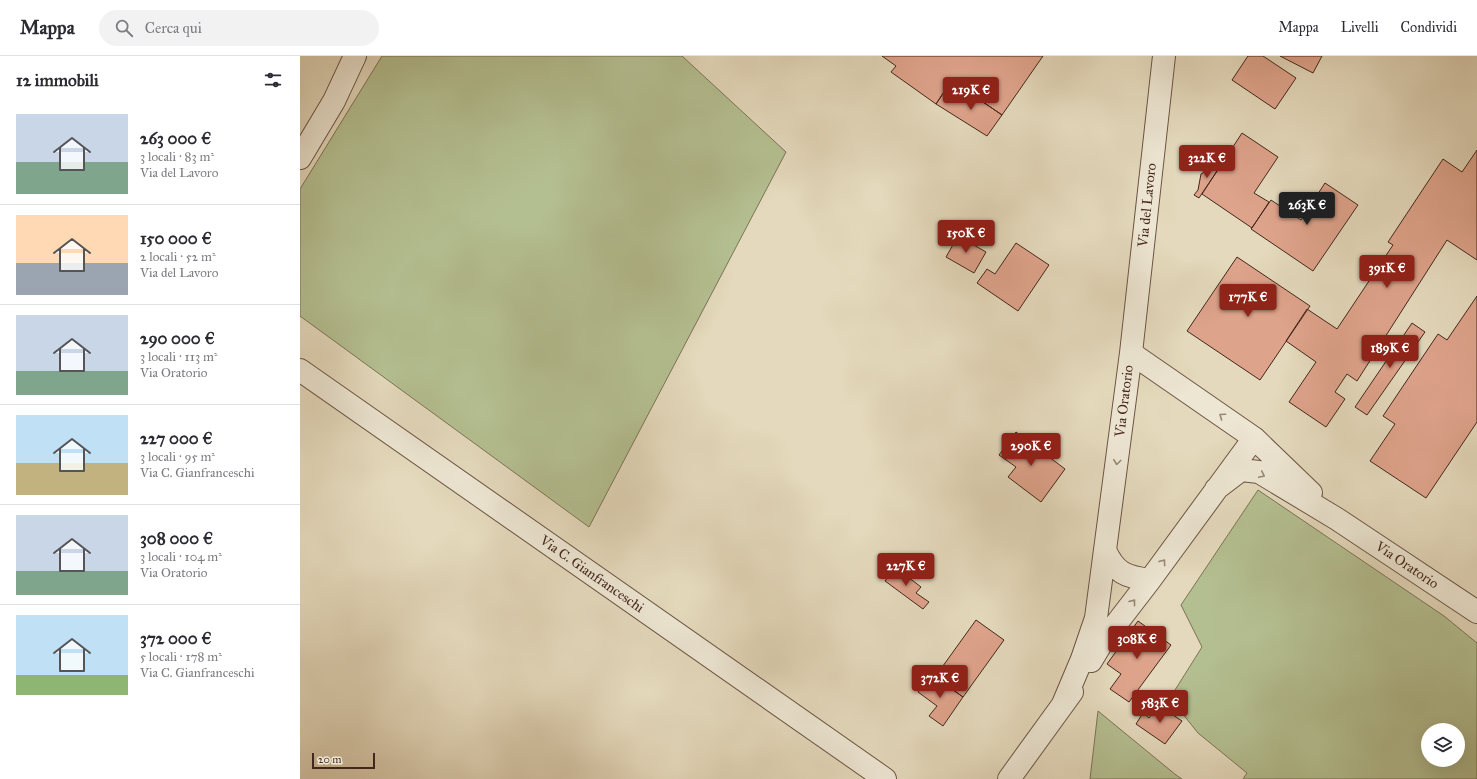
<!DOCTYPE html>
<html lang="it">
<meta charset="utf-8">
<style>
:root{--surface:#fff;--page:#f2f2f3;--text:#2b2b33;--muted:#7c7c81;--line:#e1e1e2;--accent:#8f2418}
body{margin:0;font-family:"IM FELL Great Primer",serif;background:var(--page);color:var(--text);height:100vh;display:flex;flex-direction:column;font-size:15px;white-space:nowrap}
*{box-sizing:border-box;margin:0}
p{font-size:13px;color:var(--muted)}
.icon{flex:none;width:22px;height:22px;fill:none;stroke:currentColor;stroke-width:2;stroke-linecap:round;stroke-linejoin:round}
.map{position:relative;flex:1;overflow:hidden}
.details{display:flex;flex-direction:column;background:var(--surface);width:300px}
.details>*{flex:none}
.buttons{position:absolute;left:1121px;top:667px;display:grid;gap:8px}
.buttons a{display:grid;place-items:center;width:44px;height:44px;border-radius:50%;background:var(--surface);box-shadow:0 4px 16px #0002;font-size:20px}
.scale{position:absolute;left:12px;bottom:10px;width:63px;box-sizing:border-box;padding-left:4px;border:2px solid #44271c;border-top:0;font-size:11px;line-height:14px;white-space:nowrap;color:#44271c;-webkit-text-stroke:3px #ede6d3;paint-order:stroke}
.price{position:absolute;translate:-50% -34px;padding:0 9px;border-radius:4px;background:var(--accent);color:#fff;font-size:13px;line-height:26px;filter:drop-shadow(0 1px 2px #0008)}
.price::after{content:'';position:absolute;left:50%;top:24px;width:12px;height:9px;margin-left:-6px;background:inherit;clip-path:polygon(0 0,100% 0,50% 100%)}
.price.active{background:#222;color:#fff}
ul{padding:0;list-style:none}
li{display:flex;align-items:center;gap:12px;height:100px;padding:0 16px}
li+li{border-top:1px solid var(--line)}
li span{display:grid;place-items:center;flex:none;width:112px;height:80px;border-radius:0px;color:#555}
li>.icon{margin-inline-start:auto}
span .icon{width:48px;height:48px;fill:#fffc;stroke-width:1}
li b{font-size:17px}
h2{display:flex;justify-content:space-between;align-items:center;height:48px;padding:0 16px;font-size:17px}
header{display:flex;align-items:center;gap:24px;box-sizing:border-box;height:56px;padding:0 20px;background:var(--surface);border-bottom:1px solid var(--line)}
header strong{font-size:19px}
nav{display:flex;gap:22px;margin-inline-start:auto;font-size:14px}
.search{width:280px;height:36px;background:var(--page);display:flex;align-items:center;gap:10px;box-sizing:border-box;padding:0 14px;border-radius:22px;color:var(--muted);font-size:15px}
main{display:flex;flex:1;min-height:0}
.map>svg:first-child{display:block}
.green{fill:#b4bf91;stroke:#7c7356;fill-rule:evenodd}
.building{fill:#dea38b;stroke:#44271c}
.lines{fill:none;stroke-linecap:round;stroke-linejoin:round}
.minor-casing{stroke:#6c5444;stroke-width:24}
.minor{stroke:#ede6d3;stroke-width:22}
.oneway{stroke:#988678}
.labels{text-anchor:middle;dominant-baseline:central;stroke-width:3.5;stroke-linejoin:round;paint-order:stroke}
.street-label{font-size:14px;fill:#44271c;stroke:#ede6d3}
</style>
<header>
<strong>Mappa</strong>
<div class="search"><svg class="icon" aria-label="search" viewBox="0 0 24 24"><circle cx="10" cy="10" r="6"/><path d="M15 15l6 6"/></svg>Cerca qui</div>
<nav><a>Mappa</a><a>Livelli</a><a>Condividi</a></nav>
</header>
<main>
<section class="details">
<h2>12 immobili<svg class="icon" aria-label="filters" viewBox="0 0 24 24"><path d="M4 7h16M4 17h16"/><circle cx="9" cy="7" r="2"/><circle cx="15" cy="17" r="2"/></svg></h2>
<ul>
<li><span style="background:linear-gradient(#c9d6e8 60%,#7fa58c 0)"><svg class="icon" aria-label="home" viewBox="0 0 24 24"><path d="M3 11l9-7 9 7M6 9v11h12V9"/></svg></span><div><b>263 000 €</b><p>3 locali · 83 m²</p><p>Via del Lavoro</p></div></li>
<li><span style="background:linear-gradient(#ffd9b3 60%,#9aa5b1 0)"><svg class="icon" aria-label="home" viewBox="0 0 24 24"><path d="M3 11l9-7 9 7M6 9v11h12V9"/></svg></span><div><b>150 000 €</b><p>2 locali · 52 m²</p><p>Via del Lavoro</p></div></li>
<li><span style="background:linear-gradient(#c9d6e8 70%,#7fa58c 0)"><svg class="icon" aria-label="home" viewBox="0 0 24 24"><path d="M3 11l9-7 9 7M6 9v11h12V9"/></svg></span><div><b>290 000 €</b><p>3 locali · 113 m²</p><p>Via Oratorio</p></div></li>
<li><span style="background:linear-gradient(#bfe0f5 60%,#c2b280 0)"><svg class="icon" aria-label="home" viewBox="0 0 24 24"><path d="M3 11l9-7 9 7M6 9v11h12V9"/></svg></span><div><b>227 000 €</b><p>3 locali · 95 m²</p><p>Via C. Gianfranceschi</p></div></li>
<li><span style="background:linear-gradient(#c9d6e8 70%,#7fa58c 0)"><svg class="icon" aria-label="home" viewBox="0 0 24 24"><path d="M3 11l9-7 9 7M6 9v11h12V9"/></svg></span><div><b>308 000 €</b><p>3 locali · 104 m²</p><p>Via Oratorio</p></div></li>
<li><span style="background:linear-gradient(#bfe0f5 75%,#8fb573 0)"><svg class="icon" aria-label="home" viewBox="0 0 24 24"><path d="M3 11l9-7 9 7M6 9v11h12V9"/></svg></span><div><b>372 000 €</b><p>5 locali · 178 m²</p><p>Via C. Gianfranceschi</p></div></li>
</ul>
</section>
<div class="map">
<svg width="1177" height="723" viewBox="0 0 1177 723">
<rect width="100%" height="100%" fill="#e4d9bc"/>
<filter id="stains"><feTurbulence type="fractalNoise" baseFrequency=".005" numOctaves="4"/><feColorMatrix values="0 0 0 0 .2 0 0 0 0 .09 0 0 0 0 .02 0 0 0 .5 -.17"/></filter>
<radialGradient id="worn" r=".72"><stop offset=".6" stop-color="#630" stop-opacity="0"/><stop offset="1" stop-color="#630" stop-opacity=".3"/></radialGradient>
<path class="green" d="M 82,0 L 382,0 L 486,96 L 289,471 L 0,260 L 0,133 Z
M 958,434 L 1144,560 L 1177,587 L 1177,723 L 943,723 L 947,717 L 898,677 L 870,642 L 902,591 L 881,549 ZM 1128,674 L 1158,674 L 1158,704 L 1128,704 Z
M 798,655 L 876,719 L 882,723 L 790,723 Z"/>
<path class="building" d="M 582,0 L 743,0 L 702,59 L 664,33 L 656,45 L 644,36 L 636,48 L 591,16 L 596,10 Z
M 948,0 L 963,0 L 996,22 L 975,53 L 932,24 Z
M 980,0 L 1022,0 L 1013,17 Z
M 664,33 L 702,59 L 687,80 L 636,48 L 644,36 L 656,45 Z
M 942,77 L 978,101 L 954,137 L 969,146 L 952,172 L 902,138 Z
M 1177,94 L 1177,204 L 1147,184 L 1057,325 L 1047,318 L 1035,336 L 1045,343 L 1026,371 L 989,346 L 1016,306 L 986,285 L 1007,253 L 1037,273 L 1093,189 L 1088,186 L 1143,103 L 1162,116 Z
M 917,105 L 921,109 L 899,142 L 894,139 L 898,134 L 901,118 L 913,111 Z
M 1025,127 L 1058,149 L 1013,215 L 951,173 L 971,144 L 1001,164 Z
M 658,180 L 686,196 L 674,217 L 646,201 Z
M 716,187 L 749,209 L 718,255 L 677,227 L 687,213 L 695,218 Z
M 937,201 L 1010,250 L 960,324 L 887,275 Z
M 1177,240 L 1177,366 L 1126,442 L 1070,405 L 1095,368 L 1083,360 L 1138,278 L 1147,284 Z
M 1112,267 L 1125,276 L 1067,359 L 1055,351 Z
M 716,376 L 765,413 L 741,446 L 708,421 L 716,411 L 699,399 Z
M 741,378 L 755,388 L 747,399 L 733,389 Z
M 595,511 L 621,531 L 616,537 L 629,546 L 623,553 L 585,525 Z
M 676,564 L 704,584 L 663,641 L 635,621 Z
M 838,565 L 871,589 L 829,646 L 810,633 L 821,618 L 807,608 Z
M 631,618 L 663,641 L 643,670 L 629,660 L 637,650 L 618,636 Z
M 858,649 L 882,665 L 865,688 L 836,668 L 843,657 L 849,662 Z"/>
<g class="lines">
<g class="minor-casing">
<path id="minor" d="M 0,102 L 34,45 L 55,0
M 831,297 L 954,382 L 1011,437
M 0,314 L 585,723
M 916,433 L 941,414 L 959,416 L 1037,463 L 1177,556
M 805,494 C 815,517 826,521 850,524 L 954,382
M 791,605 L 803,585 L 850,524
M 763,648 L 782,603 L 796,562 L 831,297 L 864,0
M 709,723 L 772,636"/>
</g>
<use href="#minor" class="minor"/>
</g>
<defs><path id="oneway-chevron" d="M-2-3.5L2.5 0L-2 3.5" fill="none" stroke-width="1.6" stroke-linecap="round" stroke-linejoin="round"/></defs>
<g class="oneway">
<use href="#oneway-chevron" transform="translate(922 360) rotate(-145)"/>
<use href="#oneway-chevron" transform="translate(817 406) rotate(97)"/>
<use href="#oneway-chevron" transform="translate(962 419) rotate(25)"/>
<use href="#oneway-chevron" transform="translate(863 506) rotate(-54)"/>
<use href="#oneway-chevron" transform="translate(833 546) rotate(-52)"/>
</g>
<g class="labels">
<g class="street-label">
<text transform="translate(847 149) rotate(-84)">Via del Lavoro</text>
<text transform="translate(824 345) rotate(-83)">Via Oratorio</text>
<text transform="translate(1107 509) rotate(34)">Via Oratorio</text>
<text transform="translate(292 518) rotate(35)">Via C. Gianfranceschi</text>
</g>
</g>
<rect width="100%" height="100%" filter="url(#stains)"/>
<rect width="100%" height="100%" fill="url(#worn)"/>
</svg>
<div class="buttons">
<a><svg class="icon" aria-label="layers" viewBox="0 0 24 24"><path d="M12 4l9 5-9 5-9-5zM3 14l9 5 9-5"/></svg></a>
</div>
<div class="scale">20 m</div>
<b class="price" style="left:671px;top:55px">219K €</b>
<b class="price" style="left:907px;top:123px">322K €</b>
<b class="price active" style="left:1007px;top:170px">263K €</b>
<b class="price" style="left:666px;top:198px">150K €</b>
<b class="price" style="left:1087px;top:233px">391K €</b>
<b class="price" style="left:948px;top:262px">177K €</b>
<b class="price" style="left:1090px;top:313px">189K €</b>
<b class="price" style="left:731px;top:411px">290K €</b>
<b class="price" style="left:606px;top:531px">227K €</b>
<b class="price" style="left:837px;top:604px">308K €</b>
<b class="price" style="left:640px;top:643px">372K €</b>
<b class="price" style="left:860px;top:668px">583K €</b>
</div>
</main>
